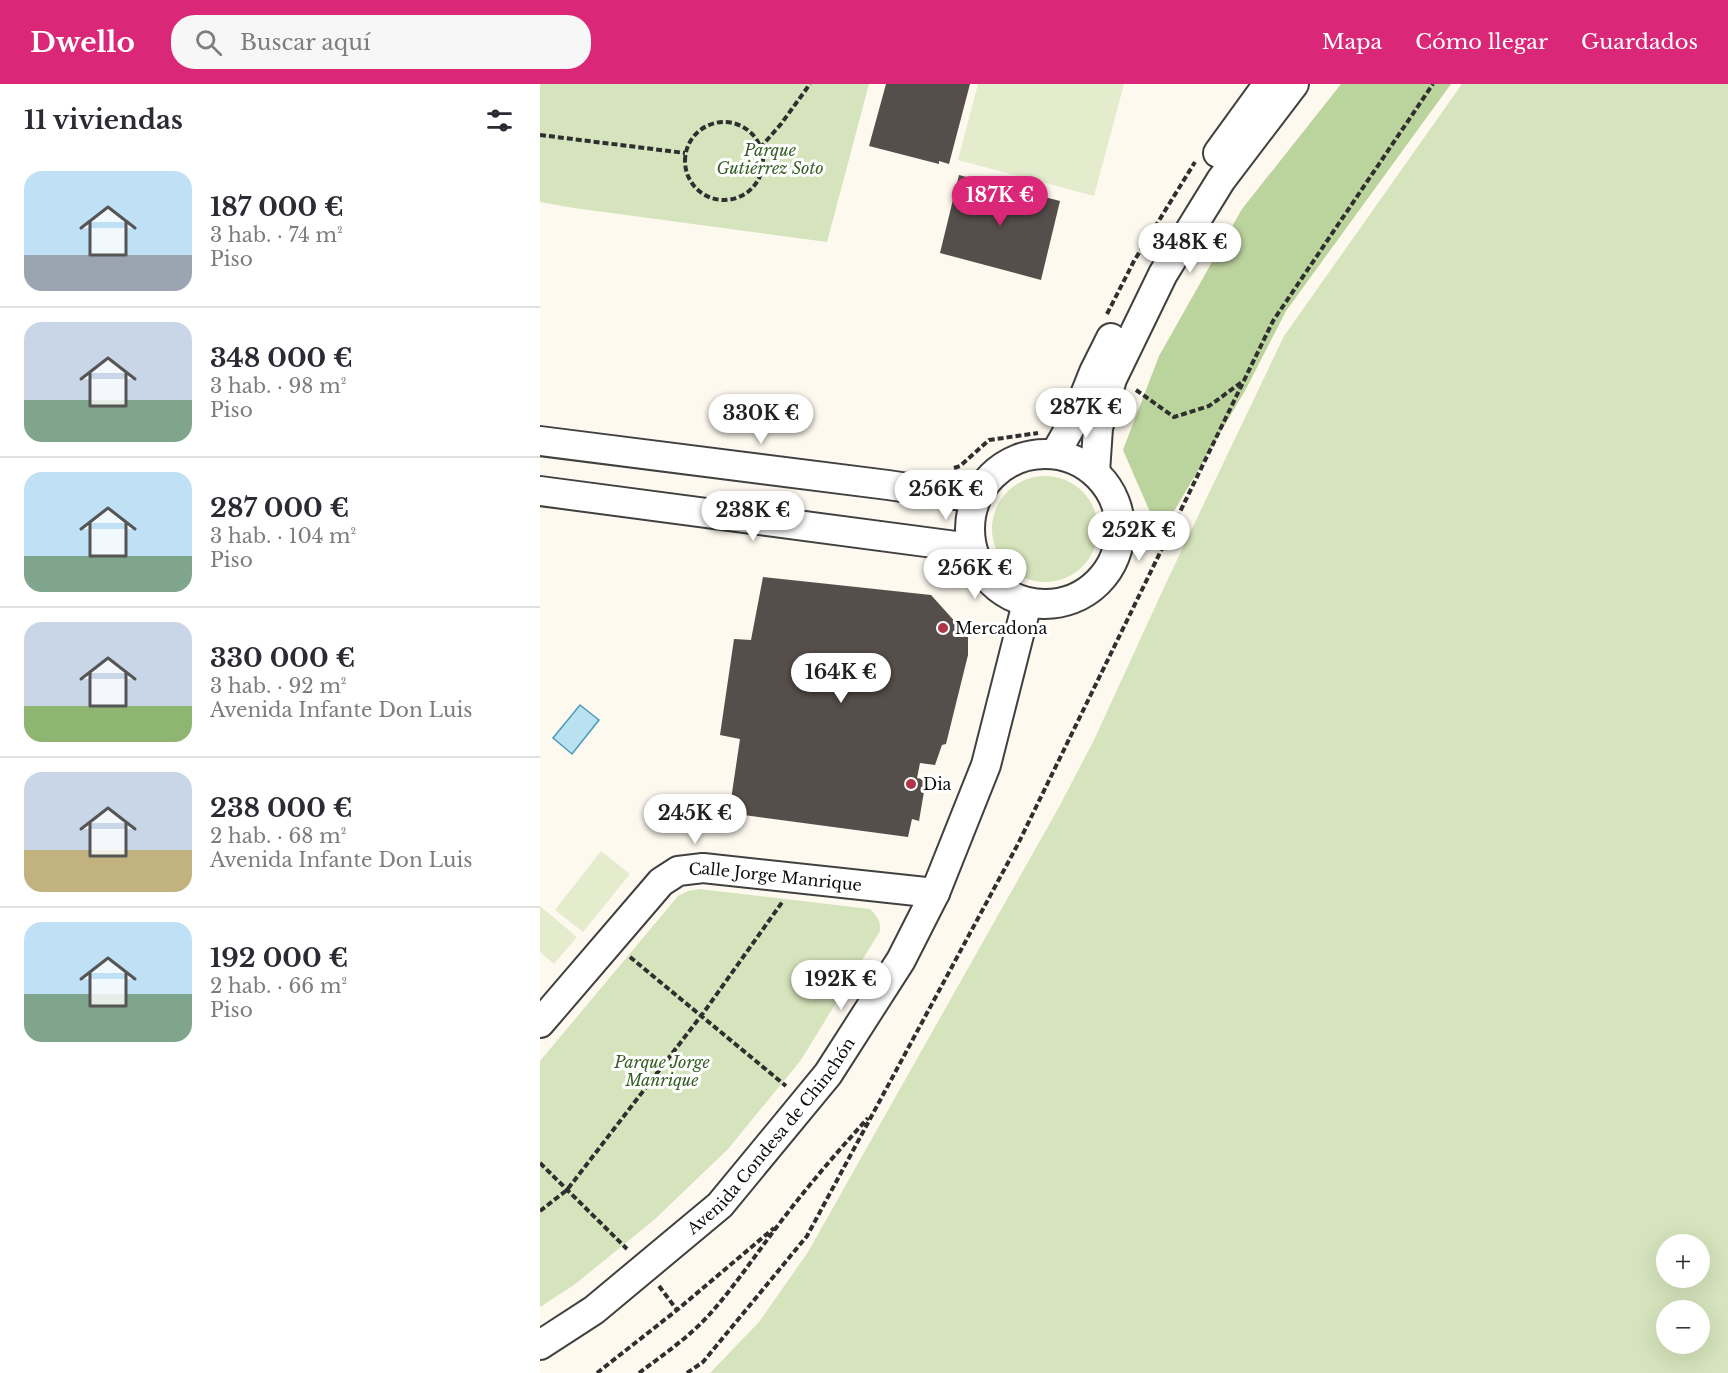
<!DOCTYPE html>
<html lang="es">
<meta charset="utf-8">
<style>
:root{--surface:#fff;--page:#f7f7f7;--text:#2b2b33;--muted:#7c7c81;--line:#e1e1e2;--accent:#db2777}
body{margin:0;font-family:"Libre Baskerville",serif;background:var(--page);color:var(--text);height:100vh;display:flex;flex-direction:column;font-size:22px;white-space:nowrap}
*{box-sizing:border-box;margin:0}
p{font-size:20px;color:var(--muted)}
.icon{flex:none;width:33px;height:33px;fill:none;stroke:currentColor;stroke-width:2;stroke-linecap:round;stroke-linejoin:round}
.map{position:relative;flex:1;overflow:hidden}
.sheet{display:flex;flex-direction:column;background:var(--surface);width:540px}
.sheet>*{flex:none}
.tools{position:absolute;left:1116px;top:1150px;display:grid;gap:12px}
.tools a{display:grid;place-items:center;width:54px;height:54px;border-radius:50%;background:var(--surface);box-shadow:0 6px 24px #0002;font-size:30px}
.price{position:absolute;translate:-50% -51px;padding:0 14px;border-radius:21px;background:#fff;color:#222;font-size:20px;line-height:39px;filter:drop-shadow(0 2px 3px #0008)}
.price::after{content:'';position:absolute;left:50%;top:36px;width:18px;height:14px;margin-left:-9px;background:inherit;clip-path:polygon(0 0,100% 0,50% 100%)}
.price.selected{background:var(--accent);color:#fff}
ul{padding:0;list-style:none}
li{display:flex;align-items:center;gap:18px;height:150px;padding:0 24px}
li+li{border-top:2px solid var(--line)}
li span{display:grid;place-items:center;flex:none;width:168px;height:120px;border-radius:18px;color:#555}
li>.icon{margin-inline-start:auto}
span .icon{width:72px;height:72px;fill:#fffc;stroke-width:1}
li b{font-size:26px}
h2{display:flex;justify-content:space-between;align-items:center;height:72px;padding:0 24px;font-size:26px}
header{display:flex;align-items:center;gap:36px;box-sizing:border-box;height:84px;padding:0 30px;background:var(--accent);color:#fff}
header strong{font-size:28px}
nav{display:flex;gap:33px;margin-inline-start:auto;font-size:21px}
.search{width:420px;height:54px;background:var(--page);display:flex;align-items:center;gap:15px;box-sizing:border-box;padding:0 21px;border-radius:24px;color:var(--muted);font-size:22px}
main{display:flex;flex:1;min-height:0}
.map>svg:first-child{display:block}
.green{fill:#d5e4bc;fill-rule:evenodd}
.forest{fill:#bbd39d}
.pitch{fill:#e5eccd}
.water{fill:#b9e1ef;stroke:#489cbe;stroke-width:1.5}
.building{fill:#554e4b}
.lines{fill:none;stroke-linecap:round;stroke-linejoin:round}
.street-casing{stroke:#404040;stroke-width:32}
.path{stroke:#2f2f2f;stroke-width:4;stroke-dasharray:6 3;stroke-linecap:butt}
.street{stroke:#fff;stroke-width:28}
.poi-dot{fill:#ae3447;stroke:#fff;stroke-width:2}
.labels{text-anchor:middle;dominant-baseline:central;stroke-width:6;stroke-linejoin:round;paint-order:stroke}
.park-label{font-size:16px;font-style:italic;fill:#375e25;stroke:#fff}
.poi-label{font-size:16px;fill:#0d0d0d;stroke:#fff;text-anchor:start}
.street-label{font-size:16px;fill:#0d0d0d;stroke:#fff}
</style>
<header>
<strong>Dwello</strong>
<div class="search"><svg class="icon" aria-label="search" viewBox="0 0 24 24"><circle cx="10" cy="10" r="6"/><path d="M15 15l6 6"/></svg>Buscar aquí</div>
<nav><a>Mapa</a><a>Cómo llegar</a><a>Guardados</a></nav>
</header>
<main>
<section class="sheet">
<h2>11 viviendas<svg class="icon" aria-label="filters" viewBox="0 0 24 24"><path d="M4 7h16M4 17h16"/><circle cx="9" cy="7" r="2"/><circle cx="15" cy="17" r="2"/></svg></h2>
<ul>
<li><span style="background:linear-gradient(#bfe0f5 70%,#9aa5b1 0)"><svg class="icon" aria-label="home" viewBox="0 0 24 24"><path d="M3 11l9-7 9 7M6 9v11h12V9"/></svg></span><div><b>187 000 €</b><p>3 hab. · 74 m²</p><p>Piso</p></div></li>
<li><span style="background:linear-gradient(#c9d6e8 65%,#7fa58c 0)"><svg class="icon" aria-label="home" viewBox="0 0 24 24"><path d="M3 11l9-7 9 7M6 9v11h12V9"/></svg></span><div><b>348 000 €</b><p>3 hab. · 98 m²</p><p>Piso</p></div></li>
<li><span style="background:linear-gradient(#bfe0f5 70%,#7fa58c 0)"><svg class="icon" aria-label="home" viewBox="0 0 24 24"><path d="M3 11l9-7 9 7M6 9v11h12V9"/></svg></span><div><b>287 000 €</b><p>3 hab. · 104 m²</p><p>Piso</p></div></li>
<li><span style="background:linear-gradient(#c9d6e8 70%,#8fb573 0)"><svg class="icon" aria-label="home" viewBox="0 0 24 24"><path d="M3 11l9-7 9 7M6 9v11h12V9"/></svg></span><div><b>330 000 €</b><p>3 hab. · 92 m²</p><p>Avenida Infante Don Luis</p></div></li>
<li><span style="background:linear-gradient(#c9d6e8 65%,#c2b280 0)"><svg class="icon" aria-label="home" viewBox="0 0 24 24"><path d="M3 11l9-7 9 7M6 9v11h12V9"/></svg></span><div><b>238 000 €</b><p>2 hab. · 68 m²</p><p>Avenida Infante Don Luis</p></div></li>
<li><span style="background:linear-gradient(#bfe0f5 60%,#7fa58c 0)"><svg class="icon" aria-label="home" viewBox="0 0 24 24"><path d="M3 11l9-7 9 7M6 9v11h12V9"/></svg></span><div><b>192 000 €</b><p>2 hab. · 66 m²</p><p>Piso</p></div></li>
</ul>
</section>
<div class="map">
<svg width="1188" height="1289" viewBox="0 0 1188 1289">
<rect width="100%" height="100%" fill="#fdf9ef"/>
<path class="green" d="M 0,0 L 329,0 L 287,158 L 34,124 L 0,118 Z
M 922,0 L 1188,0 L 1188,1289 L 170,1289 L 219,1238 L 268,1168 L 519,723 L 554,656 L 627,497 L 744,252 ZM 1126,1161 L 1160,1161 L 1160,1194 L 1126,1194 ZM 1126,1227 L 1160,1227 L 1160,1260 L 1126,1260 Z
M452 445a53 53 0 1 1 106 0a53 53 0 1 1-106 0Z
M 159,805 L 330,825 C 337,832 341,837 340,847 L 261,976 L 188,1065 L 114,1136 L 34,1201 L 0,1223 L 0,977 L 138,812 L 148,807 Z"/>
<path class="forest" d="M 801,0 L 911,0 L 746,227 L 706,305 L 620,451 L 583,366 L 619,272 L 702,125 Z"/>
<path class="pitch" d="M 438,0 L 584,0 L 554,112 L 418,76 Z
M 61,767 L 90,790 L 43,848 L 15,826 Z
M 0,822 L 37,853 L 14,880 L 0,868 Z"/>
<path class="water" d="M 40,621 L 59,636 L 32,670 L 13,654 Z"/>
<path class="building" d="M 346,0 L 430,0 L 409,80 L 399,77 L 399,80 L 329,62 Z
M 419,91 L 520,117 L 501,196 L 400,169 Z
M 223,493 L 391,511 L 428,552 L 428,571 L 406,660 L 402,661 L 395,681 L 380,679 L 377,694 L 386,696 L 379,737 L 372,735 L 368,753 L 189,729 L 200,655 L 180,651 L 194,555 L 211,556 Z"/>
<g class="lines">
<g class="street-casing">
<g id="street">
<path d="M 678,69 L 728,0"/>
<path d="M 0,357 L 348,401 L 436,414"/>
<circle cx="505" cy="445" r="75"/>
<path d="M 515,370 L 536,333 L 554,288 L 571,254"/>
<path d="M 555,388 L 558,344 L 572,295 L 623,190 L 681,96 L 754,0"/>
<path d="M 0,407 L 431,464"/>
<path id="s1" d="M 0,939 L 121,798 L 138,787 L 163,784 L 395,809"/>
<path id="s2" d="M 0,1261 L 54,1226 L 180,1121 L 288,990 L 361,876 L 395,809 L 446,681 L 487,519"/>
</g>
</g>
<path class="path" d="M145 77a39 39 0 1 1 78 0a39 39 0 1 1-78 0Z
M 0,51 L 145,69
M 220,64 L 241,40 L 270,0
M 567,230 L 594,177 L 655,78
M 596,306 L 634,333 L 669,322 L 702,298
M 414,384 L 420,382 L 449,356 L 498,349
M 90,873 L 246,1002
M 0,1079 L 87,1165
M 0,1127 L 27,1106 L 164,928 L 243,817
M 119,1202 L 137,1226
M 57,1289 L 137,1226 L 234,1144
M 99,1289 C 123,1271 149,1253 169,1231 C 195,1202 216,1170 239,1140 C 267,1103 297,1068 328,1034
M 147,1289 L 163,1278 L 267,1152 L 478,760 L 733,237 L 893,0"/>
<use href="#street" class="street"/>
</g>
<g class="poi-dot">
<circle cx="403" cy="544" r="6"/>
<circle cx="371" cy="700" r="6"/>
</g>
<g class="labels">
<g class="park-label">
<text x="230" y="66">Parque<tspan x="230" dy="18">Gutiérrez Soto</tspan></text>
<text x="122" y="978">Parque Jorge<tspan x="122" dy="18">Manrique</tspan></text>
</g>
<g class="poi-label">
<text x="415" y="544">Mercadona</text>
<text x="383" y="700">Dia</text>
</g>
<g class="street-label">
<text stroke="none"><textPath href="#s1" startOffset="304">Calle Jorge Manrique</textPath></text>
<text stroke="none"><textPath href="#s2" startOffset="314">Avenida Condesa de Chinchón</textPath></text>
</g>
</g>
</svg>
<div class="tools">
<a>+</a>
<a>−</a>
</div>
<b class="price selected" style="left:460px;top:143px">187K €</b>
<b class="price" style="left:650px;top:190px">348K €</b>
<b class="price" style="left:546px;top:355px">287K €</b>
<b class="price" style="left:221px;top:361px">330K €</b>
<b class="price" style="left:406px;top:437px">256K €</b>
<b class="price" style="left:213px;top:458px">238K €</b>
<b class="price" style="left:599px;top:478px">252K €</b>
<b class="price" style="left:435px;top:516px">256K €</b>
<b class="price" style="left:301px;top:620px">164K €</b>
<b class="price" style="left:155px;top:761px">245K €</b>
<b class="price" style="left:301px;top:927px">192K €</b>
</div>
</main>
